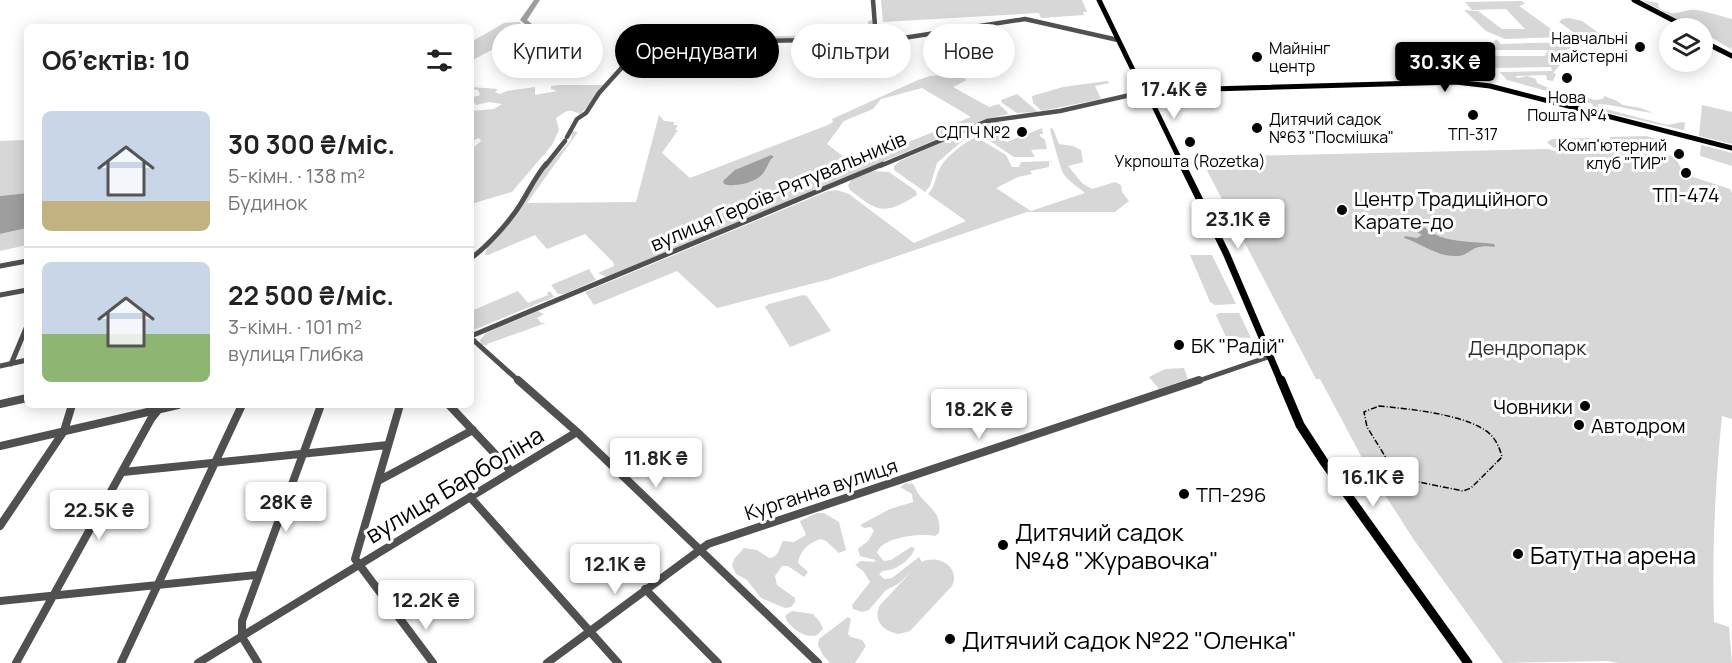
<!DOCTYPE html>
<html lang="uk">
<meta charset="utf-8">
<style>
:root{--surface:#fff;--page:#f2f2f2;--text:#222;--muted:#767676;--line:#e0e0e0;--accent:#000}
body{margin:0;font-family:Manrope,sans-serif;background:var(--page);color:var(--text);height:100vh;display:flex;flex-direction:column;font-size:22px;white-space:nowrap}
*{box-sizing:border-box;margin:0}
p{font-size:20px;color:var(--muted)}
.icon{flex:none;width:33px;height:33px;fill:none;stroke:currentColor;stroke-width:2;stroke-linecap:round;stroke-linejoin:round}
.map{position:relative;flex:1;overflow:hidden}
.details{position:absolute;left:24px;top:24px;width:450px;height:384px;display:flex;flex-direction:column;background:var(--surface);border-radius:9px;box-shadow:0 3px 15px #0003}
.details>*{flex:none}
.guide{position:absolute;left:492px;top:24px;width:570px;height:54px;display:flex;gap:12px}
.buttons{position:absolute;left:1659px;top:18px;display:grid;gap:12px}
.buttons a{display:grid;place-items:center;width:54px;height:54px;border-radius:50%;background:var(--surface);box-shadow:0 3px 15px #0003;font-size:30px}
.price{position:absolute;translate:-50% -51px;padding:0 14px;border-radius:6px;background:#fff;color:#222;font-size:20px;line-height:39px;filter:drop-shadow(0 2px 3px #0008)}
.price::after{content:'';position:absolute;left:50%;top:36px;width:18px;height:14px;margin-left:-9px;background:inherit;clip-path:polygon(0 0,100% 0,50% 100%)}
.price.current{background:var(--accent);color:#fff}
ul{padding:0;list-style:none}
li{display:flex;align-items:center;gap:18px;height:150px;padding:0 18px}
li+li{border-top:2px solid var(--line)}
li span{display:grid;place-items:center;flex:none;width:168px;height:120px;border-radius:9px;color:#555}
li>.icon{margin-inline-start:auto}
span .icon{width:72px;height:72px;fill:#fffc;stroke-width:1}
li b{font-size:26px}
h2{display:flex;justify-content:space-between;align-items:center;height:72px;padding:0 18px;font-size:26px}
.pill{padding:0 21px;border-radius:27px;background:var(--surface);box-shadow:0 3px 15px #0003;font-size:21px;line-height:54px}
.pill.current{background:var(--accent);color:#fff}
.map>svg:first-child{display:block}
.green{fill:#d7d7d7;fill-rule:evenodd}
.water{fill:#9e9e9e}
.lines{fill:none;stroke-linecap:round;stroke-linejoin:round}
.river{fill:#9e9e9e;fill-rule:evenodd}
.minor-far2{stroke:#505050;stroke-width:4.5}
.minor-far1{stroke:#505050;stroke-width:5}
.minor{stroke:#505050;stroke-width:8}
.major-far2{stroke:#000;stroke-width:5}
.major-far1{stroke:#000;stroke-width:7}
.major{stroke:#000;stroke-width:9}
.rail{stroke:#000;stroke-width:1.5;stroke-dasharray:6 2 1 2;stroke-linecap:butt}
.poi-dot{fill:#000;stroke:#fff;stroke-width:2}
.labels{text-anchor:middle;dominant-baseline:central;stroke-width:6;stroke-linejoin:round;paint-order:stroke}
.far-poi-label{font-size:16px;fill:#000;stroke:#fff;text-anchor:end}
.street-label{font-size:20px;fill:#000;stroke:#fff}
.poi-label{font-size:20px;fill:#000;stroke:#fff;text-anchor:start}
.park-label{font-size:20px;fill:#2e2e2e;stroke:#fff}
.near-street-label{font-size:24px;fill:#000;stroke:#fff}
.near-poi-label{font-size:24px;fill:#000;stroke:#fff;text-anchor:start}
</style>
<div class="map">
<svg width="1732" height="663" viewBox="0 0 1732 663">
<rect width="100%" height="100%" fill="#fff"/>
<path class="green" d="M 881,0 L 1082,0 L 1087,12 L 1083,12 L 1084,15 L 1041,18 L 1039,13 L 883,22 Z
M 1637,0 L 1689,26 L 1642,0 L 1658,3 L 1659,8 C 1674,17 1677,12 1690,10 C 1698,8 1723,17 1732,19 L 1732,48 L 1730,47 L 1732,50 L 1703,32 L 1702,28 L 1691,28 Z
M 1522,1 L 1525,4 L 1519,6 L 1562,37 L 1505,39 L 1486,31 L 1464,10 L 1478,11 L 1502,29 L 1525,29 L 1506,9 L 1472,10 L 1465,2 Z
M 1569,18 L 1582,21 L 1603,36 L 1603,41 L 1583,39 L 1559,22 L 1562,19 Z
M 872,20 L 874,32 L 871,38 L 685,39 L 690,37 L 860,35 L 861,31 L 868,31 L 868,21 Z
M 519,22 L 524,26 L 510,40 L 505,40 L 501,45 L 471,61 L 471,42 L 504,23 Z
M 1496,39 L 1501,44 L 1574,42 L 1577,50 L 1567,49 L 1560,65 L 1553,73 L 1556,74 L 1553,81 L 1547,80 L 1546,75 L 1515,76 L 1518,78 L 1527,76 L 1536,79 L 1537,83 L 1556,91 L 1554,93 L 1507,80 L 1500,72 L 1552,71 L 1551,67 L 1491,68 L 1479,56 L 1545,56 L 1548,50 L 1480,50 L 1483,46 L 1492,45 Z
M 956,74 L 967,80 L 953,87 L 989,107 L 999,104 L 1009,114 L 983,120 L 606,277 L 598,273 L 614,266 L 613,262 L 585,234 L 547,249 L 535,235 L 488,255 L 485,255 L 487,247 L 535,180 L 571,140 L 572,131 L 578,132 L 527,203 L 636,202 L 659,115 L 664,121 L 675,122 L 673,125 L 678,125 L 675,130 L 678,130 L 662,153 L 690,178 L 828,125 L 833,122 L 832,119 L 918,80 L 930,76 ZM 922,88 L 971,117 L 853,164 L 827,144 L 844,121 L 873,109 L 881,99 ZM 774,157 L 753,180 L 734,186 C 746,169 753,158 774,157 Z
M 1107,81 L 1110,83 L 1095,86 L 1101,99 L 1042,111 L 1033,103 L 1032,96 L 1063,87 Z
M 561,85 L 604,85 L 581,114 C 568,109 569,109 556,118 L 559,130 L 552,145 L 512,192 L 471,204 L 471,150 L 481,141 L 479,138 L 471,141 L 471,111 L 494,109 L 502,104 L 489,102 L 476,105 L 471,98 L 480,95 L 478,90 L 471,89 L 471,87 L 498,89 L 495,92 L 500,94 L 507,91 L 535,87 L 535,95 L 557,91 L 551,89 L 551,86 Z
M 1017,94 L 1038,112 L 1017,113 L 1002,103 L 1001,100 Z
M 1570,94 L 1578,94 L 1594,100 L 1603,99 L 1604,96 L 1615,100 L 1623,105 L 1641,108 L 1653,113 C 1635,111 1617,105 1598,104 L 1598,107 L 1667,125 L 1683,122 L 1685,123 L 1684,130 L 1687,131 L 1587,108 L 1592,107 L 1593,104 L 1575,99 Z
M 1702,105 L 1732,112 L 1732,144 L 1699,136 Z
M 997,121 L 1008,127 L 1001,131 L 1002,136 L 999,137 L 1007,142 L 1042,128 L 1043,134 L 1040,134 L 1040,136 L 1045,140 L 1047,149 L 1031,150 L 1035,157 L 1053,157 L 1014,157 L 972,129 Z
M 1050,128 L 1053,129 L 1059,144 L 1073,146 L 1081,150 L 1083,162 L 1068,166 L 1082,183 L 1092,189 L 1115,182 L 1121,185 L 1122,192 L 1129,201 L 1115,212 L 1027,212 L 830,279 L 717,308 L 677,271 L 594,305 L 585,292 L 828,191 L 837,190 L 849,194 L 914,243 L 966,221 L 928,194 C 936,185 935,177 940,168 C 945,157 965,142 976,137 L 1006,155 L 1012,167 L 1019,167 L 1021,162 L 1053,161 L 1049,162 L 1049,167 L 1030,171 L 1032,174 L 1018,177 L 996,188 L 1031,211 L 1085,193 C 1078,187 1068,181 1063,173 C 1061,170 1050,131 1050,128 Z
M 967,131 L 969,134 L 968,136 L 937,163 L 930,186 L 925,192 L 894,170 L 894,166 L 900,161 Z
M 1647,136 L 1659,140 L 1664,145 C 1650,151 1618,152 1607,141 L 1611,137 Z
M 1588,138 L 1600,141 L 1604,147 C 1591,152 1556,155 1547,142 L 1552,139 Z
M 27,140 L 27,193 L 0,196 L 0,141 Z
M 1701,145 L 1732,153 L 1732,166 L 1700,156 Z
M 1549,149 C 1580,163 1648,139 1674,158 C 1679,162 1681,169 1684,174 L 1730,189 L 1732,193 L 1732,419 L 1722,416 C 1715,484 1712,554 1714,622 L 1729,627 L 1732,663 L 1619,663 L 1608,661 L 1503,663 L 1414,540 L 1367,467 L 1320,379 L 1316,379 L 1200,157 Z
M 871,171 L 889,172 L 916,191 L 917,195 C 883,216 878,212 850,190 L 848,185 L 852,179 Z
M 27,228 L 27,245 L 0,251 L 0,234 Z
M 1190,255 L 1212,255 L 1236,304 L 1215,305 L 1210,302 Z
M 589,269 L 596,280 L 564,294 L 558,294 L 551,285 Z
M 518,291 L 528,303 L 548,295 L 547,293 L 550,291 L 554,297 L 471,331 L 471,311 Z
M 803,295 L 807,296 L 831,331 L 790,347 L 765,307 L 769,304 Z
M 538,311 L 544,314 L 537,318 L 541,323 L 546,323 L 487,344 L 487,346 L 481,344 L 480,340 L 486,333 Z
M 1219,313 L 1239,313 L 1251,338 L 1226,337 L 1216,315 Z
M 1184,368 L 1188,379 L 1159,389 L 1149,377 L 1165,369 Z
M 906,483 L 913,484 C 916,488 917,493 920,496 C 931,509 942,514 939,533 L 935,536 C 921,533 881,537 877,553 L 884,561 L 891,560 L 911,547 L 915,548 C 913,556 902,566 893,569 C 887,571 884,569 879,574 L 884,579 L 892,578 L 919,557 L 922,562 C 938,554 961,567 952,586 L 910,631 L 899,634 C 884,632 872,621 880,605 L 912,571 L 898,584 L 886,590 L 869,610 L 862,612 L 853,609 L 852,605 L 870,582 L 864,572 L 855,565 L 861,561 L 874,562 L 876,560 L 860,556 L 858,549 L 868,541 L 874,531 L 871,527 L 864,528 L 860,525 L 890,509 L 913,502 L 912,494 L 900,487 Z
M 817,513 L 824,513 L 839,522 L 846,550 L 839,553 L 826,541 L 820,539 C 808,544 800,550 798,563 L 808,572 L 804,577 L 788,566 L 782,566 L 775,576 L 777,585 L 795,598 L 795,602 L 791,607 L 785,608 L 761,598 L 747,580 L 736,574 L 732,566 L 734,559 L 744,548 L 757,550 L 769,558 C 780,557 778,549 783,541 L 794,542 L 806,535 L 800,521 Z
M 792,611 L 813,614 L 820,622 L 823,629 L 817,635 C 805,639 789,628 785,616 Z
M 848,617 L 851,619 L 848,634 L 851,637 L 862,640 L 866,646 L 855,663 L 830,663 L 823,655 L 818,645 L 819,639 Z"/>
<path class="water" d="M 771,155 L 774,157 C 768,162 768,166 764,172 C 758,182 734,188 724,184 L 723,181 L 735,170 Z
M 27,193 L 27,228 L 0,234 L 0,196 Z
M 1398,217 C 1415,217 1426,231 1441,237 C 1457,242 1477,242 1494,244 L 1495,247 C 1468,243 1472,257 1454,256 C 1436,256 1421,243 1404,238 L 1405,236 L 1417,238 L 1422,235 L 1414,230 L 1397,226 L 1394,222 Z"/>
<g class="lines">
<path class="river" d="M 534,0 L 540,0 L 527,20 L 532,24 L 532,26 L 506,45 L 502,45 L 502,43 L 526,25 L 520,20 Z"/>
<path class="minor-far2" d="M 873,0 L 876,39
M 567,137 L 577,119 L 586,113 L 599,93 L 635,53 L 642,47 L 660,42 L 897,39 L 1025,19 L 1118,40
M 545,166 L 565,141
M 880,166 L 987,121 L 1060,111 L 1139,93"/>
<path class="minor-far1" d="M 471,258 C 487,247 510,221 520,205 C 529,191 535,177 546,164
M 0,266 L 27,261
M 0,295 L 27,290
M 471,336 L 883,164
M 471,338 L 520,382
M 11,364 L 27,326
M 0,366 L 27,360
M 1195,382 L 1271,356"/>
<path class="minor" d="M 518,380 L 577,432 L 818,663
M 0,404 L 27,398
M 400,405 L 355,559 L 433,663
M 449,405 L 511,471
M 0,446 L 178,405
M 123,472 L 388,445
M 378,481 L 473,430
M 470,497 L 618,663
M 0,526 L 64,431 L 72,405
M 645,589 L 718,663
M 0,601 L 257,575
M 16,663 L 151,419 L 162,405
M 121,663 L 242,405
M 198,663 L 577,432
M 258,663 L 242,637 L 242,621 L 321,405
M 547,663 L 708,544 L 1199,380"/>
<path class="major-far2" d="M 1099,0 L 1133,70 L 1147,90
M 1634,0 L 1688,28
M 1702,41 L 1732,56
M 1143,87 L 1143,92 L 1149,96 L 1183,166
M 1142,91 L 1456,82 L 1490,86 L 1732,148"/>
<path class="major-far1" d="M 1182,164 L 1226,253 L 1281,382"/>
<path class="major" d="M 1281,380 L 1300,425 L 1324,462 L 1468,663"/>
<path class="rail" d="M 1379,406 C 1408,409 1471,414 1492,436 C 1497,442 1500,449 1502,457 L 1471,488 L 1463,491 L 1414,481 L 1393,469 L 1367,427 L 1364,412 Z"/>
</g>
<g class="poi-dot">
<circle cx="1640" cy="47" r="6"/>
<circle cx="1257" cy="57" r="6"/>
<circle cx="1567" cy="78" r="6"/>
<circle cx="1473" cy="115" r="6"/>
<circle cx="1257" cy="128" r="6"/>
<circle cx="1022" cy="132" r="6"/>
<circle cx="1190" cy="142" r="6"/>
<circle cx="1679" cy="154" r="6"/>
<circle cx="1686" cy="173" r="6"/>
<circle cx="1342" cy="210" r="6"/>
<circle cx="1179" cy="345" r="6"/>
<circle cx="1585" cy="406" r="6"/>
<circle cx="1579" cy="425" r="6"/>
<circle cx="1184" cy="494" r="6"/>
<circle cx="1003" cy="545" r="6"/>
<circle cx="1518" cy="554" r="6"/>
<circle cx="950" cy="639" r="6"/>
</g>
<g class="labels">
<g class="far-poi-label">
<text x="1628" y="38">Навчальні<tspan x="1628" dy="18">майстерні</tspan></text>
<text x="1269" y="48" text-anchor="start">Майнінг<tspan x="1269" dy="18">центр</tspan></text>
<text x="1567" y="97" text-anchor="middle">Нова<tspan x="1567" dy="18">Пошта №4</tspan></text>
<text x="1269" y="119" text-anchor="start">Дитячий садок<tspan x="1269" dy="18">№63 "Посмішка"</tspan></text>
<text x="1010" y="132">СДПЧ №2</text>
<text x="1473" y="134" text-anchor="middle">ТП-317</text>
<text x="1667" y="145">Комп'ютерний<tspan x="1667" dy="18">клуб "ТИР"</tspan></text>
<text x="1190" y="161" text-anchor="middle">Укрпошта (Rozetka)</text>
</g>
<g class="street-label">
<text transform="translate(778 191) rotate(-23)">вулиця Героїв-Рятувальників</text>
<text transform="translate(821 489) rotate(-18)">Курганна вулиця</text>
</g>
<g class="poi-label">
<text x="1686" y="194" text-anchor="middle">ТП-474</text>
<text x="1354" y="198">Центр Традиційного<tspan x="1354" dy="23">Карате-до</tspan></text>
<text x="1191" y="345">БК "Радій"</text>
<text x="1573" y="406" text-anchor="end">Човники</text>
<text x="1591" y="425">Автодром</text>
<text x="1196" y="494">ТП-296</text>
</g>
<g class="park-label">
<text x="1527" y="347">Дендропарк</text>
</g>
<g class="near-street-label">
<text transform="translate(454 484) rotate(-31)">вулиця Барболіна</text>
</g>
<g class="near-poi-label">
<text x="1015" y="531">Дитячий садок<tspan x="1015" dy="28">№48 "Журавочка"</tspan></text>
<text x="1530" y="554">Батутна арена</text>
<text x="962" y="639">Дитячий садок №22 "Оленка"</text>
</g>
</g>
</svg>
<div class="buttons">
<a><svg class="icon" aria-label="layers" viewBox="0 0 24 24"><path d="M12 4l9 5-9 5-9-5zM3 14l9 5 9-5"/></svg></a>
</div>
<b class="price current" style="left:1445px;top:93px">30.3K ₴</b>
<b class="price" style="left:1174px;top:120px">17.4K ₴</b>
<b class="price" style="left:1238px;top:250px">23.1K ₴</b>
<b class="price" style="left:979px;top:440px">18.2K ₴</b>
<b class="price" style="left:656px;top:489px">11.8K ₴</b>
<b class="price" style="left:1373px;top:508px">16.1K ₴</b>
<b class="price" style="left:286px;top:533px">28K ₴</b>
<b class="price" style="left:99px;top:541px">22.5K ₴</b>
<b class="price" style="left:615px;top:595px">12.1K ₴</b>
<b class="price" style="left:426px;top:631px">12.2K ₴</b>
<div class="guide">
<a class="pill">Купити</a>
<a class="pill current">Орендувати</a>
<a class="pill">Фільтри</a>
<a class="pill">Нове</a>
</div>
<section class="details">
<h2>Об’єктів: 10<svg class="icon" aria-label="filters" viewBox="0 0 24 24"><path d="M4 7h16M4 17h16"/><circle cx="9" cy="7" r="2"/><circle cx="15" cy="17" r="2"/></svg></h2>
<ul>
<li><span style="background:linear-gradient(#c9d6e8 75%,#c2b280 0)"><svg class="icon" aria-label="home" viewBox="0 0 24 24"><path d="M3 11l9-7 9 7M6 9v11h12V9"/></svg></span><div><b>30 300 ₴/міс.</b><p>5-кімн. · 138 m²</p><p>Будинок</p></div></li>
<li><span style="background:linear-gradient(#c9d6e8 60%,#8fb573 0)"><svg class="icon" aria-label="home" viewBox="0 0 24 24"><path d="M3 11l9-7 9 7M6 9v11h12V9"/></svg></span><div><b>22 500 ₴/міс.</b><p>3-кімн. · 101 m²</p><p>вулиця Глибка</p></div></li>
</ul>
</section>
</div>
